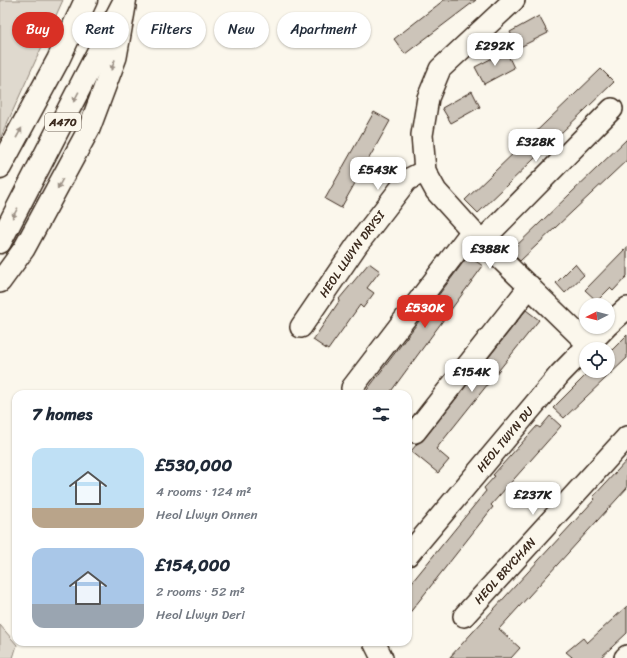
<!DOCTYPE html>
<meta charset="utf-8">
<style>
:root{--surface:#fff;--page:#f2f2f3;--text:#1f2937;--muted:#747a83;--accent:#d93025}
body{margin:0;font-family:Sriracha,sans-serif;background:var(--page);color:var(--text);height:100vh;display:flex;flex-direction:column;font-size:15px;white-space:nowrap}
*{box-sizing:border-box;margin:0}
p{font-size:13px;color:var(--muted)}
.icon{flex:none;width:22px;height:22px;fill:none;stroke:currentColor;stroke-width:2;stroke-linecap:round;stroke-linejoin:round}
.map{position:relative;flex:1;overflow:hidden}
.side{position:absolute;left:12px;top:390px;width:400px;height:256px;display:flex;flex-direction:column;background:var(--surface);border-radius:12px;box-shadow:0 1px 3px #0004}
.side>*{flex:none}
.hud{position:absolute;left:12px;top:12px;width:400px;height:36px;display:flex;gap:8px}
.needle{width:26px;rotate:264deg}
.fabs{position:absolute;left:579px;top:298px;display:grid;gap:8px}
.fabs a{display:grid;place-items:center;width:36px;height:36px;border-radius:50%;background:var(--surface);box-shadow:0 1px 3px #0004;font-size:20px}
.price{position:absolute;translate:-50% -34px;padding:0 9px;border-radius:8px;background:#fff;color:#222;font-size:13px;line-height:26px;filter:drop-shadow(0 1px 2px #0008)}
.price::after{content:'';position:absolute;left:50%;top:24px;width:12px;height:9px;margin-left:-6px;background:inherit;clip-path:polygon(0 0,100% 0,50% 100%)}
.price.current{background:var(--accent);color:#fff}
ul{padding:0;list-style:none}
li{display:flex;align-items:center;gap:12px;height:100px;padding:0 20px}
li span{display:grid;place-items:center;flex:none;width:112px;height:80px;border-radius:12px;color:#555}
li>.icon{margin-inline-start:auto}
span .icon{width:48px;height:48px;fill:#fffc;stroke-width:1}
li b{font-size:17px}
h2{display:flex;justify-content:space-between;align-items:center;height:48px;padding:0 20px;font-size:17px}
.tag{padding:0 14px;border-radius:18px;background:var(--surface);box-shadow:0 1px 3px #0004;font-size:14px;line-height:36px}
.tag.current{background:var(--accent);color:#fff}
.map>svg:first-child{display:block}
.green{fill:#dfd9ce;stroke:#8d8276}
.building{fill:#ccc4b9;stroke:#3b2a1e}
.lines{fill:none;stroke-linecap:round;stroke-linejoin:round}
.minor-casing{stroke:#3b2a1e;stroke-width:24}
.highway-casing{stroke:#3b2a1e;stroke-width:25}
.minor{stroke:#fbf7ec;stroke-width:21}
.highway{stroke:#fbf7ec;stroke-width:22}
.oneway{fill:#9b9085}
.labels{text-anchor:middle;dominant-baseline:central;stroke-width:3;stroke-linejoin:round;paint-order:stroke}
.shield{fill:#fbf7ec;stroke:#75685c;stroke-width:1}
.shield-label{font-size:11px;font-weight:bold;fill:#3b2a1e}
.street-label{font-size:12px;fill:#3b2a1e;stroke:#fbf7ec}
</style>
<div class="map">
<svg width="627" height="658" viewBox="0 0 627 658">
<rect width="100%" height="100%" fill="#fbf7ec"/>
<filter id="ink" filterUnits="userSpaceOnUse"><feTurbulence type="fractalNoise" baseFrequency=".025" numOctaves="2"/><feDisplacementMap in="SourceGraphic" scale="8" xChannelSelector="R" yChannelSelector="G"/><feConvolveMatrix kernelMatrix="1 2 1 2 8 2 1 2 1" color-interpolation-filters="sRGB"/></filter>
<g filter="url(#ink)">
<path class="green" d="M 0,0 L 63,0 L 0,139 Z
M 0,625 L 17,645 L 13,658 L 0,658 Z"/>
<path class="building" d="M 444,0 L 476,0 L 405,54 L 394,39 Z
M 539,16 L 548,33 L 518,48 L 510,32 Z
M 506,51 L 514,68 L 484,84 L 475,67 Z
M 601,69 L 614,82 L 478,213 L 465,200 Z
M 472,91 L 480,107 L 451,123 L 442,108 Z
M 374,112 L 390,121 L 341,208 L 325,199 Z
M 627,139 L 627,160 L 520,261 L 513,254 L 513,249 Z
M 627,247 L 627,276 L 613,291 L 610,288 L 597,301 L 585,290 Z
M 468,256 L 483,266 L 389,394 L 364,394 Z
M 369,263 L 380,271 L 367,288 L 374,293 L 363,308 L 360,305 L 328,350 L 313,340 L 340,300 L 339,299 Z
M 575,264 L 584,275 L 565,293 L 556,283 Z
M 526,310 L 539,320 L 436,449 L 449,460 L 438,473 L 411,451 L 418,443 L 424,439 Z
M 627,335 L 627,358 L 564,418 L 553,408 L 590,371 L 608,371 L 608,354 Z
M 550,416 L 561,426 L 491,505 L 493,507 L 408,615 L 408,587 L 486,491 L 484,488 L 495,476 L 493,475 L 537,426 L 540,428 Z
M 627,460 L 627,488 L 499,629 L 520,648 L 511,658 L 449,658 L 595,499 L 593,497 Z
M 627,606 L 627,633 L 612,647 L 600,658 L 571,658 L 572,657 L 566,652 L 583,638 L 587,643 Z"/>
<g class="lines">
<g class="minor-casing">
<g id="minor">
<path d="M 514,0 L 440,69 L 428,98 L 422,135 L 425,171 L 436,191 L 472,231 L 588,344"/>
<path d="M 483,240 L 612,109"/>
<path d="M 0,282 L 24,249 L 89,129 L 116,57 L 125,6"/>
<path d="M 608,325 L 627,308"/>
<path id="s1" d="M 301,327 L 357,245 L 407,180 L 425,171"/>
<path d="M 352,388 L 472,231"/>
<path d="M 415,432 L 530,286"/>
<path id="s2" d="M 408,555 L 560,374 L 606,327"/>
<path id="s3" d="M 464,616 L 627,437"/>
<path d="M 374,642 L 382,658"/>
<path d="M 625,658 L 627,656"/>
</g>
</g>
<g class="highway-casing">
<path id="highway" d="M 0,167 L 58,60 L 86,0
M 0,242 L 125,0"/>
</g>
<use href="#minor" class="minor"/>
<use href="#highway" class="highway"/>
</g>
<defs><path id="oneway-solid" d="M-6-.8H1V-3.2L6.5 0L1 3.2V.8H-6Z"/></defs>
<g class="oneway">
<use href="#oneway-solid" transform="translate(113 65) rotate(110)"/>
<use href="#oneway-solid" transform="translate(76 97) rotate(118)"/>
<use href="#oneway-solid" transform="translate(19 133) rotate(-61)"/>
<use href="#oneway-solid" transform="translate(60 184) rotate(118)"/>
<use href="#oneway-solid" transform="translate(15 213) rotate(118)"/>
</g>
</g>
<g class="labels">
<rect class="shield" x="45" y="113" width="36" height="18" rx="3"/>
<g class="shield-label">
<text x="63" y="122">A470</text>
</g>
<g class="street-label">
<text stroke="none"><textPath href="#s1" startOffset="89">HEOL LLWYN DRYSI</textPath></text>
<text stroke="none"><textPath href="#s2" startOffset="151">HEOL TWYN DU</textPath></text>
<text stroke="none"><textPath href="#s3" startOffset="61">HEOL BRYCHAN</textPath></text>
</g>
</g>
</svg>
<div class="fabs">
<a><svg class="needle" viewBox="-14 -14 28 28"><path d="M0-13l5 13h-10z" fill="#e53935"/><path d="M0 13l5-13h-10z" fill="#747a83"/></svg></a>
<a><svg class="icon" aria-label="locate" viewBox="0 0 24 24"><circle cx="12" cy="12" r="6"/><path d="M12 2v4M12 18v4M2 12h4M18 12h4"/></svg></a>
</div>
<b class="price" style="left:495px;top:67px">£292K</b>
<b class="price" style="left:536px;top:163px">£328K</b>
<b class="price" style="left:378px;top:191px">£543K</b>
<b class="price" style="left:490px;top:270px">£388K</b>
<b class="price current" style="left:425px;top:329px">£530K</b>
<b class="price" style="left:472px;top:393px">£154K</b>
<b class="price" style="left:533px;top:516px">£237K</b>
<div class="hud">
<a class="tag current">Buy</a>
<a class="tag">Rent</a>
<a class="tag">Filters</a>
<a class="tag">New</a>
<a class="tag">Apartment</a>
</div>
<section class="side">
<h2>7 homes<svg class="icon" aria-label="filters" viewBox="0 0 24 24"><path d="M4 7h16M4 17h16"/><circle cx="9" cy="7" r="2"/><circle cx="15" cy="17" r="2"/></svg></h2>
<ul>
<li><span style="background:linear-gradient(#bfe0f5 75%,#b9a48a 0)"><svg class="icon" aria-label="home" viewBox="0 0 24 24"><path d="M3 11l9-7 9 7M6 9v11h12V9"/></svg></span><div><b>£530,000</b><p>4 rooms · 124 m²</p><p>Heol Llwyn Onnen</p></div></li>
<li><span style="background:linear-gradient(#a9c7e8 70%,#9aa5b1 0)"><svg class="icon" aria-label="home" viewBox="0 0 24 24"><path d="M3 11l9-7 9 7M6 9v11h12V9"/></svg></span><div><b>£154,000</b><p>2 rooms · 52 m²</p><p>Heol Llwyn Deri</p></div></li>
</ul>
</section>
</div>
